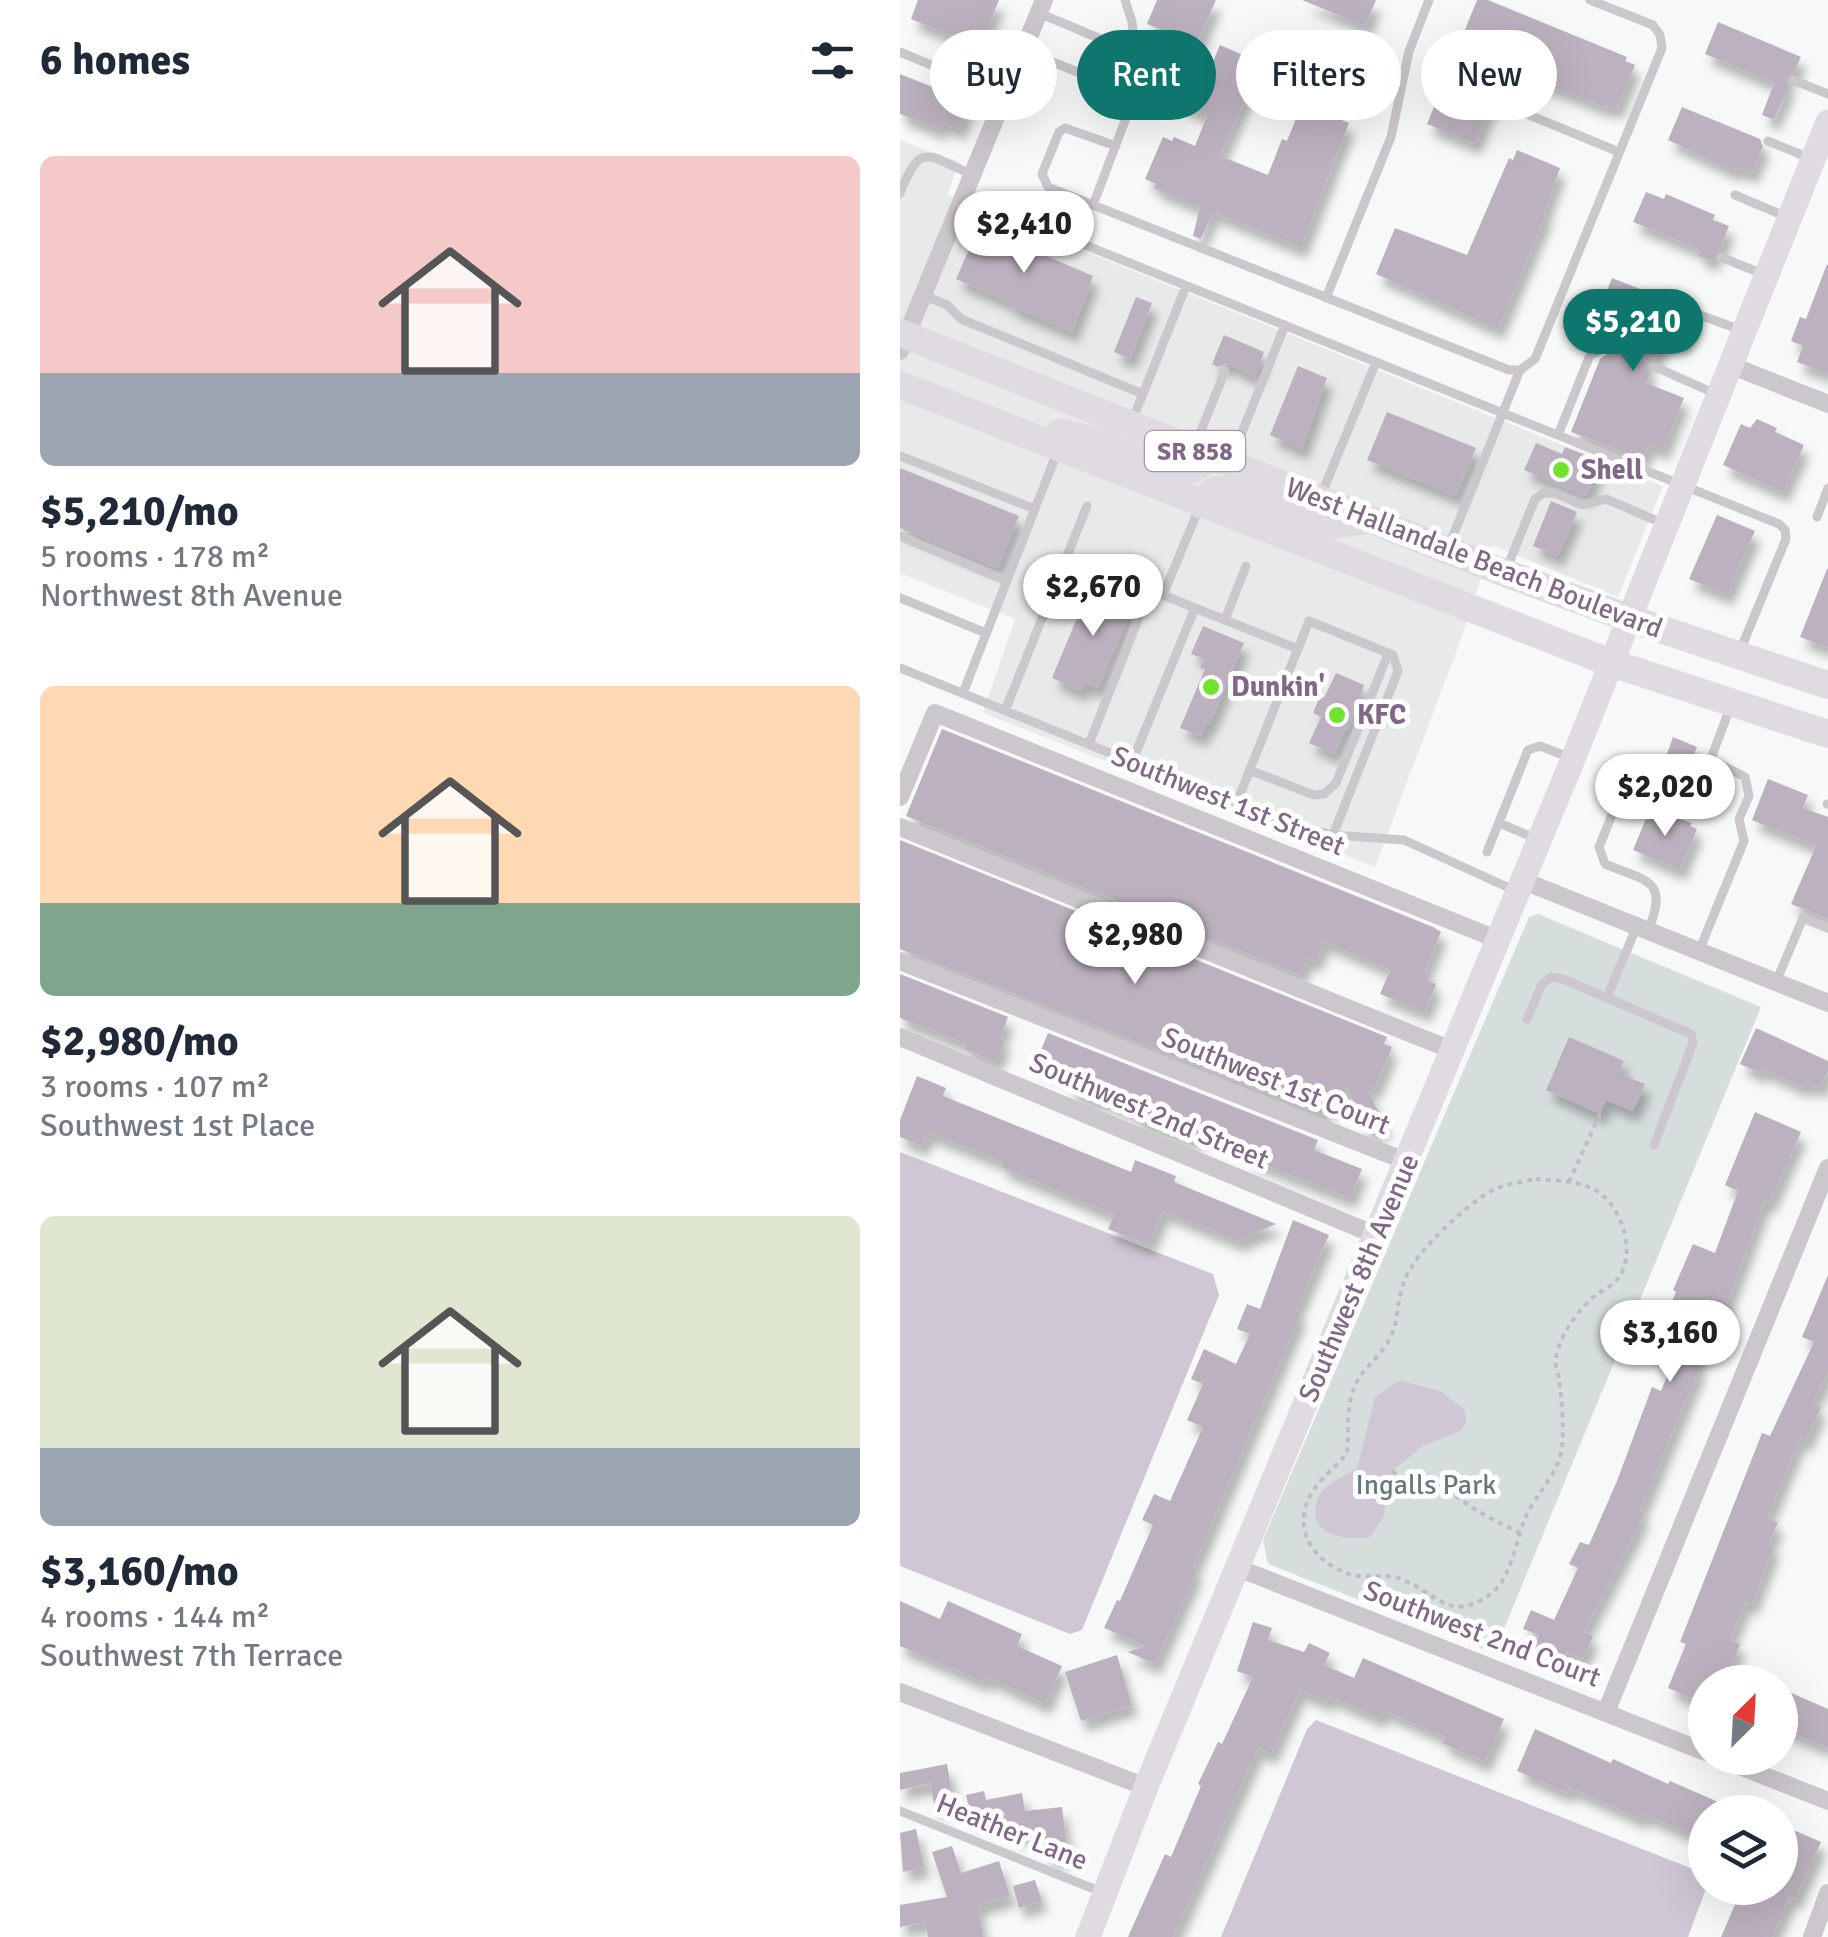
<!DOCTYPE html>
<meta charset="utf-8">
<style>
:root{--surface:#fff;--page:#f6f6f7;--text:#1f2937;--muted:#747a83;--accent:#0f766e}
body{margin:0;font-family:Signika,sans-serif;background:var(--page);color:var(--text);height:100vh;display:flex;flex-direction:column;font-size:38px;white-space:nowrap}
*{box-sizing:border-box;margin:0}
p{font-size:32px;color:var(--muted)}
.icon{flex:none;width:55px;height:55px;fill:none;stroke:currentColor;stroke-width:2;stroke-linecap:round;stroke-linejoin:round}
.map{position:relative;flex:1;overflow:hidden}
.details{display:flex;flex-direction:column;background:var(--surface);width:900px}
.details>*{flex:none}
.banner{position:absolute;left:30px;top:30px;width:748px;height:90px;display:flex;gap:20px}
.needle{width:65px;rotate:24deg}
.fabs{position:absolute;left:788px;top:1665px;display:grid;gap:20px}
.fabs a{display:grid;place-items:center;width:110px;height:110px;border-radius:50%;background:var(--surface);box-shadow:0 10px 40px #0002;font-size:50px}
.price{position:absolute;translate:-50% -85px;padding:0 22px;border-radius:35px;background:#fff;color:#222;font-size:32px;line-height:65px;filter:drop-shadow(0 2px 5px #0008)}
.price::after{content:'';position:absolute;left:50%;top:60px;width:30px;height:22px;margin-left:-15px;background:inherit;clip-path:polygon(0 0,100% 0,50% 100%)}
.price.on{background:var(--accent);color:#fff}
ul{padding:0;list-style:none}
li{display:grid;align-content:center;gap:20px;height:530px;padding:0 40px}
li span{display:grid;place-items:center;height:310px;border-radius:15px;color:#555}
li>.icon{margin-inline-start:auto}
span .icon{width:180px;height:180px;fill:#fffc;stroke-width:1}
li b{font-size:42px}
h2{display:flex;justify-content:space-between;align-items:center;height:120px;padding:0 40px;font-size:42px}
.chip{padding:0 35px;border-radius:45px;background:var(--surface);box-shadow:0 10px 40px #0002;font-size:35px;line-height:90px}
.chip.on{background:var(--accent);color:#fff}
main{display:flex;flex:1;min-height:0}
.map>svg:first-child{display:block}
.built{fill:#e8eaea}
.green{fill:#d5dedd}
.water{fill:#cfc7d4}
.building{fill:#bcb1be;filter:url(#shadow)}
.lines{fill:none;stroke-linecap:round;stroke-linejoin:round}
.path{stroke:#c0bcc1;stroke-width:4;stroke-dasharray:5 5;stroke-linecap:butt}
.lane{stroke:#ccc6cd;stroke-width:9}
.street{stroke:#ccc6cd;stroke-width:18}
.secondary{stroke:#e0dae2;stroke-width:25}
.primary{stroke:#e0dae2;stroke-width:28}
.poi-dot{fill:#71e32c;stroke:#fff;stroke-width:4}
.labels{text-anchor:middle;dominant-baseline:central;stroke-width:10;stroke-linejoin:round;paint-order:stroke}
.shield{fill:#fff;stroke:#a895ab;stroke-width:2.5}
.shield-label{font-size:25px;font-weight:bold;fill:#826887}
.poi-label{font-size:28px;font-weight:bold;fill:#826887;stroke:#fff;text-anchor:start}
.street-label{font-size:28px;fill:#826887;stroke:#fff}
.park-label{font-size:28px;fill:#677a7e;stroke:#fff}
</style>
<main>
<section class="details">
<h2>6 homes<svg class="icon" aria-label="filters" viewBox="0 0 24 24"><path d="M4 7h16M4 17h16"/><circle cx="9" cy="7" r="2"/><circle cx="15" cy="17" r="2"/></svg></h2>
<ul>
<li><span style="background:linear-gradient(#f6c9c9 70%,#9aa5b1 0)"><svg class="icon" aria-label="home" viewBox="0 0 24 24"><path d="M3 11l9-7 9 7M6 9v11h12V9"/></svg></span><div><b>$5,210/mo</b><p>5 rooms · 178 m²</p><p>Northwest 8th Avenue</p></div></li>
<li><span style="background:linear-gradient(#ffd9b3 70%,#7fa58c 0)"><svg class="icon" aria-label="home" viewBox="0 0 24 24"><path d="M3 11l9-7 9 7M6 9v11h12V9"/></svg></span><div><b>$2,980/mo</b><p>3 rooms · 107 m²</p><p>Southwest 1st Place</p></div></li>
<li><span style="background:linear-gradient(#dfe7d0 75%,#9aa5b1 0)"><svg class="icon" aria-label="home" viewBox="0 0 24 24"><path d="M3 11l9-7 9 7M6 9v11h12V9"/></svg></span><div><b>$3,160/mo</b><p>4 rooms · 144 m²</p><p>Southwest 7th Terrace</p></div></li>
</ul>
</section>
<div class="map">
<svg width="928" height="1937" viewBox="0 0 928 1937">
<defs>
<filter id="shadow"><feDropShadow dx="6" dy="11" stdDeviation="5" flood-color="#0004"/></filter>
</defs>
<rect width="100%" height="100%" fill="#f6f9f7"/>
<path class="built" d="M 0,140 L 59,162 L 47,195 L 763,486 L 718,597 L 592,545 L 558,647 L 475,867 L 83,713 L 115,619 L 0,573 Z"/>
<path class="green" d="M 638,914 L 861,1007 L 594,1653 L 368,1564 L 363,1540 L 629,917 Z"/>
<path class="water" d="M 0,1152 L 313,1274 L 319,1295 L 182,1630 L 170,1634 L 0,1566 Z
M 500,1380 L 542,1392 L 565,1410 L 566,1423 L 559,1432 L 523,1446 L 492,1471 L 483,1518 L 470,1537 C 445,1541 403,1535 418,1498 C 425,1483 445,1477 457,1468 L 475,1397 Z
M 416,1720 L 803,1873 L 805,1891 L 788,1937 L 321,1937 L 407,1729 Z"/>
<path class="building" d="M 18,0 L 99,0 L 80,47 L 11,19 Z
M 257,0 L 316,0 L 297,44 L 247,24 Z
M 402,0 L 476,0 L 465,26 Z
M 577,0 L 588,0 L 727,57 L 725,61 L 735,65 L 717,109 L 708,105 L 707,108 L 610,70 L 595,106 L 591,104 L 575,144 L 527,124 Z
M 818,22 L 901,57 L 894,72 L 886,76 L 888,87 L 874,120 L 862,115 L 874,83 L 805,54 Z
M 320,45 L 345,56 L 337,74 L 353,81 L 320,156 L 368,175 L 382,139 L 387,141 L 402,104 L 449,123 L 401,248 L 313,212 L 301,239 L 293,236 L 300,207 L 254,188 L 256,184 L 245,179 L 263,137 L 272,141 L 274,137 L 295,146 L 307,116 L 280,104 L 289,84 L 301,90 Z
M 0,74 L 70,102 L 59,129 L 42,122 L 39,129 L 0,114 Z
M 782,107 L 860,139 L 863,147 L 852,173 L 836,167 L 834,171 L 768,140 Z
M 617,150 L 660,168 L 644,214 L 646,215 L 598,329 L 476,274 L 495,228 L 567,255 L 609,158 L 613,160 Z
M 746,192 L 764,199 L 766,194 L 815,215 L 813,220 L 829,226 L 820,249 L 814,253 L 814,261 L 798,256 L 800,250 L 733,222 Z
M 91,220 L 136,239 L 132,250 L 193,276 L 172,332 L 110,306 L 111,303 L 56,279 L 81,222 L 89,225 Z
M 927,264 L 928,265 L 928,374 L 897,362 L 903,346 L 891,341 L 900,317 L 906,319 Z
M 712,278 L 791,309 L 792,320 L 782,344 L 765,337 L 756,358 L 749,359 L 745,364 L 750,373 L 746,383 L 784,398 L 763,450 L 749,444 L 743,459 L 671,432 L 700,359 L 713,350 L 708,340 L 717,318 L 699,311 Z
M 236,297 L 252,303 L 230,359 L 214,352 Z
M 324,335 L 364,352 L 355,377 L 327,363 L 318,367 L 312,364 Z
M 398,366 L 427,378 L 402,449 L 370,435 Z
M 487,412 L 576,448 L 556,496 L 467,460 Z
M 857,419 L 877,428 L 875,432 L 904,445 L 883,492 L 823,465 L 841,424 L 850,428 Z
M 636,443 L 662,454 L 665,447 L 701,461 L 686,496 L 624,470 Z
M 0,468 L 119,516 L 98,568 L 0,528 Z
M 651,501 L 677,512 L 658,556 L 633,546 Z
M 817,515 L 855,531 L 827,595 L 789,579 Z
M 927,569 L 928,569 L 928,648 L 900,637 Z
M 191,584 L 234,602 L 198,688 L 185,683 L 181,691 L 152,678 Z
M 303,626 L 344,643 L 309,725 L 306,724 L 301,736 L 280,728 L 305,669 L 300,668 L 304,659 L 291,654 Z
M 436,673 L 464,685 L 448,730 L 445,729 L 434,754 L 409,743 L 421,717 L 413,713 L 420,696 L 424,698 Z
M 42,729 L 533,927 L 541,932 L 525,972 L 530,975 L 528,981 L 536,984 L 525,1012 L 480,994 L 490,970 L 424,941 L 416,961 L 408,958 L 400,975 L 6,816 Z
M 773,737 L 797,747 L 789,766 L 766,757 Z
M 868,779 L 908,795 L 903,808 L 928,817 L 928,919 L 891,904 L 916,846 L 852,820 Z
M 750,809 L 792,823 L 790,826 L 797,829 L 780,870 L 733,850 Z
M 0,840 L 487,1037 L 484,1044 L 492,1047 L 475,1089 L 466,1086 L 486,1127 L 468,1133 L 446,1086 L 437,1108 L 427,1104 L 423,1115 L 0,949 Z
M 0,974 L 108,1017 L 100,1039 L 105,1041 L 96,1062 L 64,1049 L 66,1044 L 0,1018 Z
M 856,1028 L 928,1061 L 928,1071 L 920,1088 L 907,1082 L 905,1088 L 862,1069 L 860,1073 L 840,1064 Z
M 148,1033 L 418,1140 L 414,1150 L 462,1169 L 450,1198 L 347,1158 L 350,1149 L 304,1132 L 294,1140 L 234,1118 L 236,1114 L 200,1099 L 199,1102 L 168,1089 L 172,1079 L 136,1062 Z
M 669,1037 L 724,1061 L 718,1073 L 745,1084 L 733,1111 L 706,1100 L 700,1114 L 646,1090 Z
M 17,1076 L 46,1088 L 43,1096 L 231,1172 L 235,1160 L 276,1176 L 274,1182 L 376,1224 L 338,1241 L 263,1211 L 249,1245 L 208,1229 L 214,1215 L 101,1167 L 103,1162 L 28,1132 L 22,1146 L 0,1137 L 0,1120 Z
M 855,1112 L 901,1132 L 870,1202 L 865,1200 L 815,1336 L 809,1334 L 797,1363 L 801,1364 L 740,1511 L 744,1512 L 736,1531 L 684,1632 L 693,1636 L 683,1659 L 667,1652 L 664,1661 L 633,1648 L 639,1635 L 623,1629 L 631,1610 L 654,1620 L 678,1568 L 669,1564 L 680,1542 L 689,1545 L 717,1481 L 752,1387 L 761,1391 L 783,1337 L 774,1333 L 779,1322 L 766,1316 L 776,1292 L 773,1290 L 793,1244 L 815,1253 L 838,1191 L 825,1185 Z
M 393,1220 L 429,1235 L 396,1311 L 401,1313 L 293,1568 L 297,1570 L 255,1664 L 228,1652 L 246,1646 L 204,1628 L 217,1600 L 220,1601 L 253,1525 L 242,1520 L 254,1494 L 270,1501 L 303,1427 L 287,1420 L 303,1384 L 291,1379 L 304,1349 L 336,1364 L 350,1334 L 337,1329 L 347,1304 L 360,1309 Z
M 928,1275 L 928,1373 L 912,1404 L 921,1407 L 906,1441 L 900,1438 L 867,1518 L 878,1522 L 869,1544 L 874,1546 L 852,1605 L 845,1602 L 830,1640 L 840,1644 L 825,1682 L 815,1678 L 813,1682 L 805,1682 L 805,1704 L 768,1688 L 786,1644 L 780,1642 L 862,1433 L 870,1436 L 914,1342 L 902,1337 Z
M 0,1601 L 40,1619 L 48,1601 L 122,1634 L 117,1646 L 162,1666 L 145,1704 L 87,1677 L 84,1682 L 0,1646 Z
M 353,1622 L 372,1628 L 368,1640 L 404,1652 L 409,1643 L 430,1653 L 424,1665 L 454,1678 L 463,1658 L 604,1719 L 585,1762 L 542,1743 L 545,1737 L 483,1710 L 480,1718 L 429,1696 L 427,1702 L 400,1690 L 371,1754 L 358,1748 L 273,1937 L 228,1937 L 265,1854 L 271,1857 L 301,1786 L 298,1784 L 318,1742 L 322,1744 L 353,1677 L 337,1671 Z
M 217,1655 L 232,1705 L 181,1721 L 165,1672 Z
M 880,1688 L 928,1709 L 928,1748 L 880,1728 Z
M 635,1729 L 711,1763 L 713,1759 L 768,1784 L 770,1781 L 841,1812 L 805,1812 L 805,1839 L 743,1814 L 741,1819 L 669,1787 L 667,1793 L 617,1771 Z
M 47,1764 L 54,1805 L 35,1808 L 30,1783 L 0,1790 L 0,1773 Z
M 84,1791 L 86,1800 L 122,1793 L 125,1811 L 162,1807 L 168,1856 L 147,1858 L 143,1828 L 110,1835 L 105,1812 L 71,1819 L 66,1795 Z
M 880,1828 L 890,1832 L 891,1829 L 921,1842 L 895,1899 L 890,1897 L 872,1937 L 821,1937 L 842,1888 L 880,1888 Z
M 16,1829 L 24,1867 L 3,1872 L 0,1833 Z
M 52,1846 L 61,1873 L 99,1861 L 110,1896 L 78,1905 L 83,1937 L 28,1937 L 25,1922 L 0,1927 L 0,1905 L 47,1897 L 32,1852 Z
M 135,1880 L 142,1901 L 119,1908 L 113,1886 Z"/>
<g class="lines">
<path class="path" d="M 636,1179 C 656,1181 685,1180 701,1194 C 725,1213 737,1259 715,1282 C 710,1287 702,1290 696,1295 C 679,1308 660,1335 656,1357 C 654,1364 658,1372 659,1379 C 662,1401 664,1426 662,1448 C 659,1472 637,1493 627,1514 C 615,1539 613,1579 589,1595 C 547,1626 532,1586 494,1577 C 480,1574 462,1579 449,1574 C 412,1561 391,1528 412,1492 C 421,1478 437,1466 447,1453 C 449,1429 445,1400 459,1378 C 468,1364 484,1352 491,1336 C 500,1317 496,1298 506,1277 C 517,1251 566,1205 591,1191 C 604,1184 622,1182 636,1179 Z
M 669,1182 L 700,1114
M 492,1471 L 502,1478 C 534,1474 556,1499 583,1514 C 595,1521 608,1527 620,1533"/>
<path class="lane" d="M 225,0 L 232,22 L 236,56
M 139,13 L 236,54
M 123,50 L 224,91
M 0,52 L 105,96
M223 87a22 22 0 1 1 44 0a22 22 0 1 1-44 0Z
M 893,80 L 928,94
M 231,105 L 193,205 L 609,370 L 620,370 L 635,359 L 762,48 L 760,35 L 753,25 L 690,0
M 612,108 L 719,152
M 868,141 L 912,159
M 0,193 C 21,141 26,155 71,174
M 835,195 L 887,217
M 63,196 L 879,524 L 885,530 L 886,539 L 840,651
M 193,205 L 148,187 L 142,174 L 159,132 L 165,128 L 216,146
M 821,257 L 865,275
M 23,295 L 47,305 L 61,319 L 243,394 L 232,421
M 426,298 L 491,137 L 509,51 L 529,0
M 797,314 L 841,330
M 753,366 L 816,394
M 243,394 L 286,286
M 658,435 L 690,355 L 705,348
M 294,448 L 325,371
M 0,456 L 135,509
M 330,462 L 385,325
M 420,498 L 476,362
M 917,517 L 928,488
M 0,536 L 107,581
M 548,548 L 620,370
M 167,557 L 263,595 L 300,506
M 606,570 L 635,499 L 644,493 L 655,493 L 682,505 L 706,499 L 762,523
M 263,595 L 295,608
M 0,598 L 86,633
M 325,620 L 346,566
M 0,668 L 232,762 L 295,608 L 398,649
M 63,693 L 158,450
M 105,711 L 187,506
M 189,744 L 249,591
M 232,762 L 406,829 L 433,835 L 504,840 L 616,891
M 349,770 L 414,795 L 424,794 L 436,783 L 488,654
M 337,802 L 409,621 L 493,655 L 498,671 L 433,835
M 927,804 L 928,804
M 599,823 L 637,839
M 587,852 L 628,750 L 640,746 L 671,758
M 748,931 C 769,879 748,882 705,864 L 699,847 L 729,772 C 747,755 772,774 792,782 L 804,777 L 830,708
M 799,951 L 844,841 L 839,819 L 849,796 L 845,777 L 810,759
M 876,982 L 903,918 L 928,928
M 707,997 L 737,926
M 627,1019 L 642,984 L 651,977 L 663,979 L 791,1034 L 793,1043 L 754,1145
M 0,1811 L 204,1893"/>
<path class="street" d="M 0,351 L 144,0
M 830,365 L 928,404
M 0,797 L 35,713 L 599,940
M 0,827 L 554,1051
M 624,881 L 928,1003
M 0,961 L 508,1162
M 0,1037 L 478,1236
M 338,1568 L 805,1752
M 0,1692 L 246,1787
M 706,1712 L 928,1168
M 819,1758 L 928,1801
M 912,1937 L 928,1893"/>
<path class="secondary" d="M 188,1937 L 246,1787 L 673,759 L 928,122"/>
<path class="primary" d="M 0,333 L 605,573 L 728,618 L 928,685
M 0,385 L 711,663 L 928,734
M 160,432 L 196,441 L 270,471 L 288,471 L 313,458
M 301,504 L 315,490 L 337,492 L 426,525 L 468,520"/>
</g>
<g class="poi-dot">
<circle cx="661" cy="470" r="10"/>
<circle cx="311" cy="687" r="10"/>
<circle cx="437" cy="715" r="10"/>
</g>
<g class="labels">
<rect class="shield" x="245" y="431" width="100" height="40" rx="8"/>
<g class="shield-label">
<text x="295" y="451">SR 858</text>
</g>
<g class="poi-label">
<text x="681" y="470">Shell</text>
<text x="331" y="687">Dunkin'</text>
<text x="457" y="715">KFC</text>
</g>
<g class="street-label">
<text transform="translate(574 558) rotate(21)">West Hallandale Beach Boulevard</text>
<text transform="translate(328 801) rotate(22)">Southwest 1st Street</text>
<text transform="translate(376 1081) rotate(22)">Southwest 1st Court</text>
<text transform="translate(249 1111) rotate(23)">Southwest 2nd Street</text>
<text transform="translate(459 1278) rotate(-67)">Southwest 8th Avenue</text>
<text transform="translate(582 1634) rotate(21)">Southwest 2nd Court</text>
<text transform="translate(112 1832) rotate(22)">Heather Lane</text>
</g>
<g class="park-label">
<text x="526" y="1485">Ingalls Park</text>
</g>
</g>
</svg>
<div class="fabs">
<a><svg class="needle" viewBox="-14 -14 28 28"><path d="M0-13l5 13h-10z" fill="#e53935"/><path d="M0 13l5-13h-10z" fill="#747a83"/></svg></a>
<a><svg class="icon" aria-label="layers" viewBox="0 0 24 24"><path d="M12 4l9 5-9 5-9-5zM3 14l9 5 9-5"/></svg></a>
</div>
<b class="price" style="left:124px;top:276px">$2,410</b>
<b class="price on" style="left:733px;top:374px">$5,210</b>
<b class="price" style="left:193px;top:639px">$2,670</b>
<b class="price" style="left:765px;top:839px">$2,020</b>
<b class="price" style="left:235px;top:987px">$2,980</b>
<b class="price" style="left:770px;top:1385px">$3,160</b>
<div class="banner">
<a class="chip">Buy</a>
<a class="chip on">Rent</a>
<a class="chip">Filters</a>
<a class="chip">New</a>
</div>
</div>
</main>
